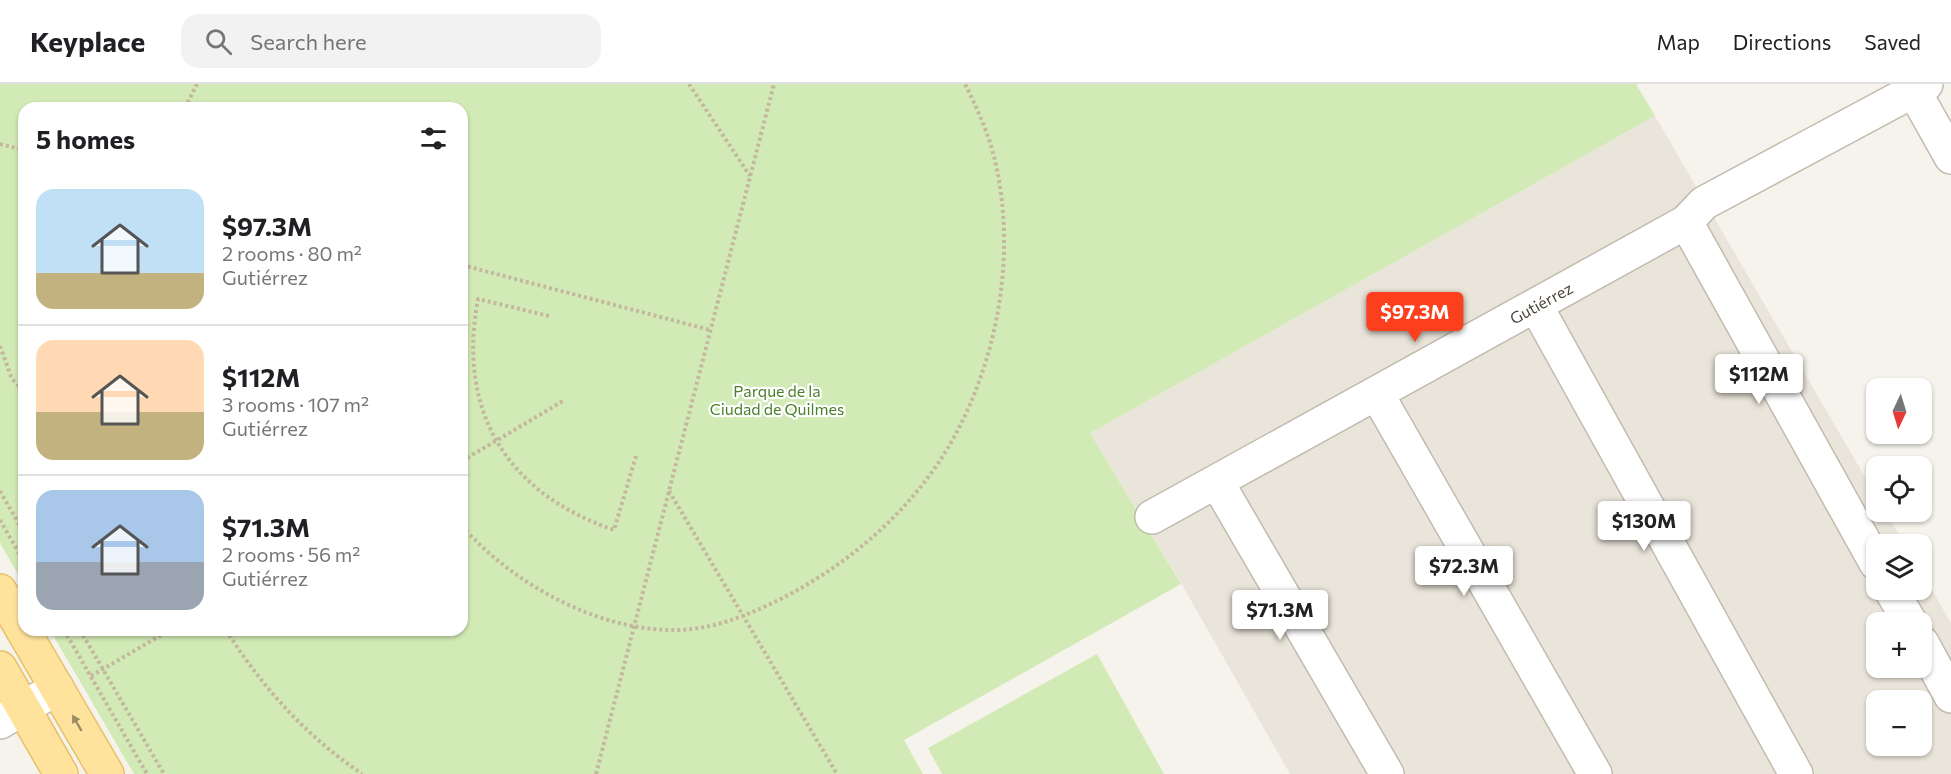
<!DOCTYPE html>
<meta charset="utf-8">
<style>
:root{--surface:#fff;--page:#f2f2f2;--text:#202124;--muted:#757577;--line:#e0e0e0;--accent:#fc3f1d}
body{margin:0;font-family:Commissioner,sans-serif;background:var(--page);color:var(--text);height:100vh;display:flex;flex-direction:column;font-size:22px;white-space:nowrap}
*{box-sizing:border-box;margin:0}
p{font-size:20px;color:var(--muted)}
.icon{flex:none;width:33px;height:33px;fill:none;stroke:currentColor;stroke-width:2;stroke-linecap:round;stroke-linejoin:round}
.map{position:relative;flex:1;overflow:hidden}
.sheet{position:absolute;left:18px;top:18px;width:450px;height:534px;display:flex;flex-direction:column;background:var(--surface);border-radius:18px;box-shadow:0 2px 4px #0004}
.sheet>*{flex:none}
.needle{width:39px;rotate:184deg}
.buttons{position:absolute;left:1866px;top:294px;display:grid;gap:12px}
.buttons a{display:grid;place-items:center;width:66px;height:66px;border-radius:12px;background:var(--surface);box-shadow:0 2px 4px #0004;font-size:30px}
.price{position:absolute;translate:-50% -51px;padding:0 14px;border-radius:6px;background:#fff;color:#222;font-size:20px;line-height:39px;filter:drop-shadow(0 2px 3px #0008)}
.price::after{content:'';position:absolute;left:50%;top:36px;width:18px;height:14px;margin-left:-9px;background:inherit;clip-path:polygon(0 0,100% 0,50% 100%)}
.price.active{background:var(--accent);color:#fff}
ul{padding:0;list-style:none}
li{display:flex;align-items:center;gap:18px;height:150px;padding:0 18px}
li+li{border-top:2px solid var(--line)}
li span{display:grid;place-items:center;flex:none;width:168px;height:120px;border-radius:18px;color:#555}
li>.icon{margin-inline-start:auto}
span .icon{width:72px;height:72px;fill:#fffc;stroke-width:1}
li b{font-size:26px}
h2{display:flex;justify-content:space-between;align-items:center;height:72px;padding:0 18px;font-size:26px}
header{display:flex;align-items:center;gap:36px;box-sizing:border-box;height:84px;padding:0 30px;background:var(--surface);border-bottom:2px solid var(--line)}
header strong{font-size:28px}
nav{display:flex;gap:33px;margin-inline-start:auto;font-size:21px}
.search{width:420px;height:54px;background:var(--page);display:flex;align-items:center;gap:15px;box-sizing:border-box;padding:0 21px;border-radius:18px;color:var(--muted);font-size:22px}
.map>svg:first-child{display:block}
.residential{fill:#eae5da;fill-rule:evenodd}
.green{fill:#d2eab5}
.lines{fill:none;stroke-linecap:round;stroke-linejoin:round}
.minor-casing{stroke:#c2bbae;stroke-width:36}
.major-casing{stroke:#e6c16a;stroke-width:36}
.path{stroke:#c4b79f;stroke-width:4;stroke-dasharray:3 3;stroke-linecap:butt}
.minor{stroke:#fff;stroke-width:33}
.major{stroke:#ffe39c;stroke-width:33}
.oneway{fill:#9c8c66}
.labels{text-anchor:middle;dominant-baseline:central;stroke-width:4.5;stroke-linejoin:round;paint-order:stroke}
.street-label{font-size:16px;fill:#4b4439;stroke:#fff}
.park-label{font-size:16px;fill:#4a7f2a;stroke:#fff}
</style>
<header>
<strong>Keyplace</strong>
<div class="search"><svg class="icon" aria-label="search" viewBox="0 0 24 24"><circle cx="10" cy="10" r="6"/><path d="M15 15l6 6"/></svg>Search here</div>
<nav><a>Map</a><a>Directions</a><a>Saved</a></nav>
</header>
<div class="map">
<svg width="1951" height="690" viewBox="0 0 1951 690">
<rect width="100%" height="100%" fill="#f6f3ec"/>
<path class="residential" d="M 1655,32 L 1876,412 L 1876,428 L 1885,428 L 1905,460 L 1876,460 L 1876,506 L 1922,506 L 1922,489 L 1951,539 L 1951,690 L 1290,690 L 1181,499 L 1090,349 ZM 1876,538 L 1922,538 L 1922,584 L 1876,584 ZM 1876,616 L 1922,616 L 1922,662 L 1876,662 Z"/>
<path class="green" d="M 0,0 L 1636,0 L 1655,32 L 1090,349 L 1181,500 L 904,656 L 923,690 L 134,690 L 50,546 L 462,546 L 462,24 L 24,24 L 24,501 L 0,459 Z
M 1097,570 L 1164,690 L 942,690 L 928,664 Z"/>
<g class="lines">
<g class="minor-casing">
<g id="minor">
<path d="M 1910,0 L 1951,73"/>
<path d="M 1686,138 L 1876,479"/>
<path d="M 1536,222 L 1796,690"/>
<path d="M 1377,310 L 1595,690"/>
<path d="M 1217,398 L 1387,690"/>
<path id="s1" d="M 1152,433 L 1686,138 L 1704,119 L 1926,0"/>
<path d="M 1891,506 L 1910,538"/>
<path d="M 1922,559 L 1951,612"/>
<path d="M 0,638 L 57,604"/>
</g>
</g>
<g class="major-casing">
<path id="major" d="M 0,507 L 107,690
M 0,584 L 61,690"/>
</g>
<path class="path" d="M 689,0 L 750,92
M 185,24 L 197,0
M 0,60 L 24,66
M 462,181 L 710,246
M 549,232 L 478,215 C 457,327 506,409 614,446 L 636,372
M 0,262 L 12,295 L 24,307
M 462,377 L 563,317
M 0,407 L 24,449
M 669,407 L 837,690
M 0,436 L 24,478
M 462,442 C 515,503 610,554 692,545 C 718,542 742,533 766,522 C 851,483 929,414 967,327 C 1001,253 1014,162 996,81 C 990,53 978,26 965,0
M 64,546 L 147,690
M 80,546 L 164,690
M 226,546 C 262,603 306,652 362,690
M 91,592 L 170,546
M 596,690 L 774,0"/>
<use href="#minor" class="minor"/>
<use href="#major" class="major"/>
</g>
<defs><path id="oneway-solid" d="M-6-.8H1V-3.2L6.5 0L1 3.2V.8H-6Z" transform="scale(1.5)"/></defs>
<use class="oneway" href="#oneway-solid" transform="translate(77 639) rotate(-120)"/>
<g class="labels">
<g class="street-label">
<text stroke="none"><textPath href="#s1" startOffset="444">Gutiérrez</textPath></text>
</g>
<g class="park-label">
<text x="777" y="306">Parque de la<tspan x="777" dy="18">Ciudad de Quilmes</tspan></text>
</g>
</g>
</svg>
<div class="buttons">
<a><svg class="needle" viewBox="-14 -14 28 28"><path d="M0-13l5 13h-10z" fill="#e53935"/><path d="M0 13l5-13h-10z" fill="#757577"/></svg></a>
<a><svg class="icon" aria-label="locate" viewBox="0 0 24 24"><circle cx="12" cy="12" r="6"/><path d="M12 2v4M12 18v4M2 12h4M18 12h4"/></svg></a>
<a><svg class="icon" aria-label="layers" viewBox="0 0 24 24"><path d="M12 4l9 5-9 5-9-5zM3 14l9 5 9-5"/></svg></a>
<a>+</a>
<a>−</a>
</div>
<b class="price active" style="left:1415px;top:259px">$97.3M</b>
<b class="price" style="left:1759px;top:321px">$112M</b>
<b class="price" style="left:1644px;top:468px">$130M</b>
<b class="price" style="left:1464px;top:513px">$72.3M</b>
<b class="price" style="left:1280px;top:557px">$71.3M</b>
<section class="sheet">
<h2>5 homes<svg class="icon" aria-label="filters" viewBox="0 0 24 24"><path d="M4 7h16M4 17h16"/><circle cx="9" cy="7" r="2"/><circle cx="15" cy="17" r="2"/></svg></h2>
<ul>
<li><span style="background:linear-gradient(#bfe0f5 70%,#c2b280 0)"><svg class="icon" aria-label="home" viewBox="0 0 24 24"><path d="M3 11l9-7 9 7M6 9v11h12V9"/></svg></span><div><b>$97.3M</b><p>2 rooms · 80 m²</p><p>Gutiérrez</p></div></li>
<li><span style="background:linear-gradient(#ffd9b3 60%,#c2b280 0)"><svg class="icon" aria-label="home" viewBox="0 0 24 24"><path d="M3 11l9-7 9 7M6 9v11h12V9"/></svg></span><div><b>$112M</b><p>3 rooms · 107 m²</p><p>Gutiérrez</p></div></li>
<li><span style="background:linear-gradient(#a9c7e8 60%,#9aa5b1 0)"><svg class="icon" aria-label="home" viewBox="0 0 24 24"><path d="M3 11l9-7 9 7M6 9v11h12V9"/></svg></span><div><b>$71.3M</b><p>2 rooms · 56 m²</p><p>Gutiérrez</p></div></li>
</ul>
</section>
</div>
